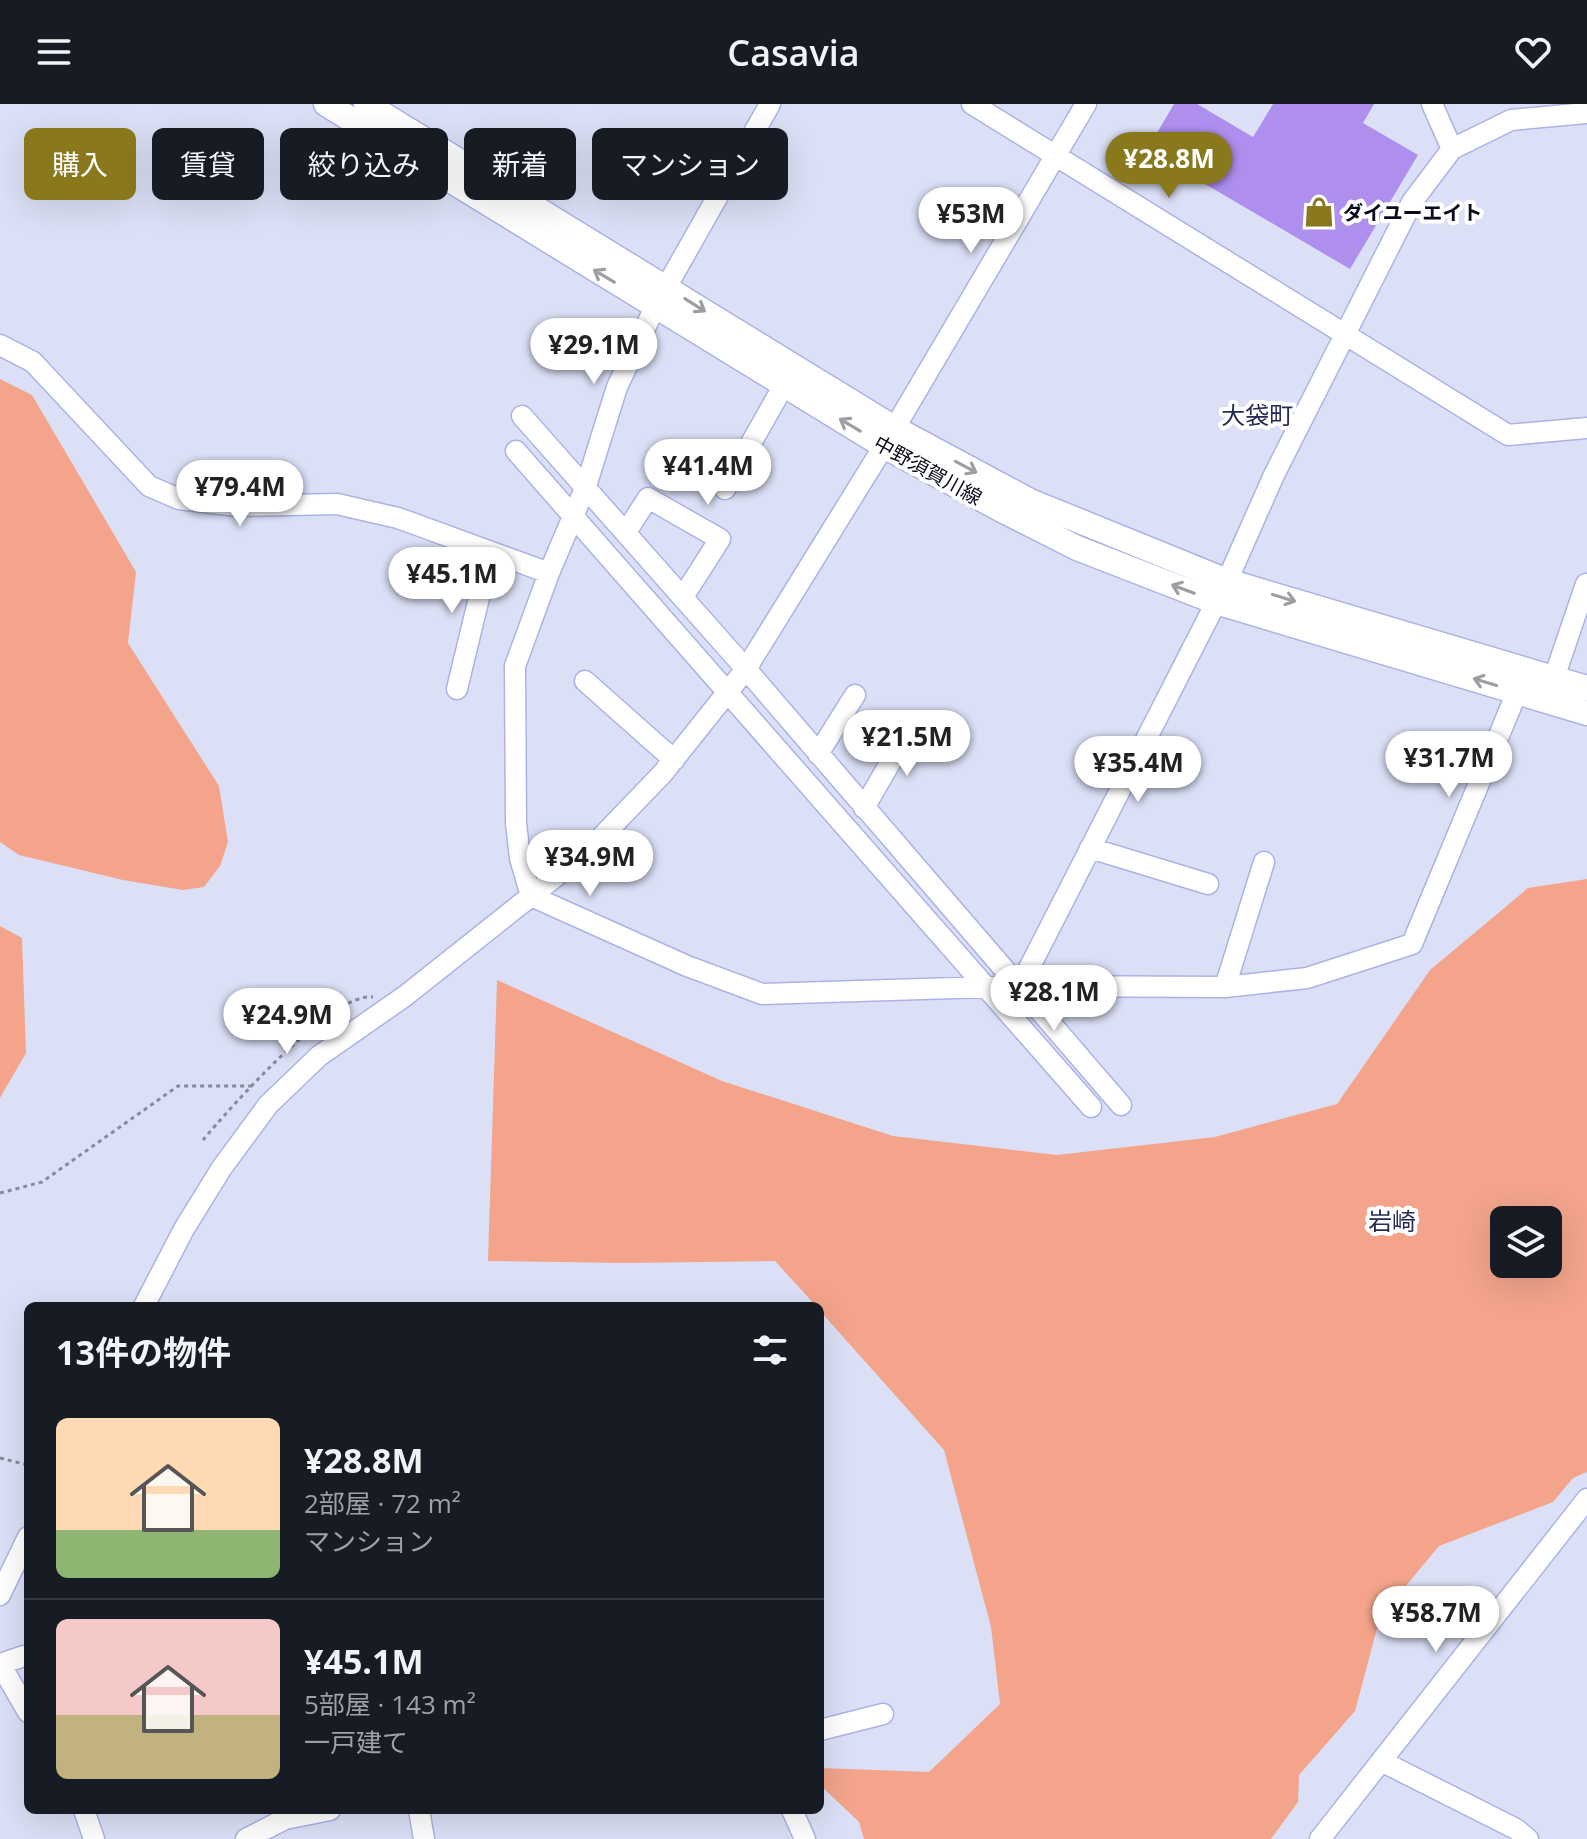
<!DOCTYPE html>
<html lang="ja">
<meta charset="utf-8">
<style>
:root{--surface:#171b24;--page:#20242c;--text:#f1f3f6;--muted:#9ea1a6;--line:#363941;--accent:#89781c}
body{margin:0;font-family:"Open Sans","Noto Sans JP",sans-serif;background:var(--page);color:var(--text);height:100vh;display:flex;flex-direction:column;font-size:30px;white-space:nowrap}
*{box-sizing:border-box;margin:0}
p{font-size:26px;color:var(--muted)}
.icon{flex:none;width:44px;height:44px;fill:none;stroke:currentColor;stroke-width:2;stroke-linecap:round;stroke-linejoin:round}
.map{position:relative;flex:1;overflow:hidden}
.drawer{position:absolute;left:24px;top:1198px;width:800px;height:512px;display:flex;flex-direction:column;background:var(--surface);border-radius:12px;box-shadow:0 8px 32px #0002}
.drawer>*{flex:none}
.banner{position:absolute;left:24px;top:24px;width:800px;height:72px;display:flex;gap:16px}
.buttons{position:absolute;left:1490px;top:1102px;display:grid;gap:16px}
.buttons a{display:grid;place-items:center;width:72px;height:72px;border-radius:12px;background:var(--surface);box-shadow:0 8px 32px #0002;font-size:40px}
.price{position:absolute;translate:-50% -68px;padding:0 18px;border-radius:28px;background:#fff;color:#222;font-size:26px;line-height:52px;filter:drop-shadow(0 2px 4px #0008)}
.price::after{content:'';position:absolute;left:50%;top:48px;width:24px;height:18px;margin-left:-12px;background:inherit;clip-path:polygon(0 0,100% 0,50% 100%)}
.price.selected{background:var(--accent);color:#fff}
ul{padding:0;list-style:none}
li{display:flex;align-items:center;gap:24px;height:200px;padding:0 32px}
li+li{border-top:2px solid var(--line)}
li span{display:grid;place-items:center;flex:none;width:224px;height:160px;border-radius:12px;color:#555}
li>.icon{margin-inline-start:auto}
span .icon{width:96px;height:96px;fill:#fffc;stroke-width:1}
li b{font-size:34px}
h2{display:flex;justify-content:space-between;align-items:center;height:96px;padding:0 32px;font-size:34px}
.pill{padding:0 28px;border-radius:12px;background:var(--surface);box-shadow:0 8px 32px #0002;font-size:28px;line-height:72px}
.pill.selected{background:var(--accent);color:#fff}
header{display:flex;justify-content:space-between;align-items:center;height:104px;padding:0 32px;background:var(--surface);font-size:36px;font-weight:600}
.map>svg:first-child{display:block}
.green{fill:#f3a48b;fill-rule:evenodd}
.building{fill:#ae8fee}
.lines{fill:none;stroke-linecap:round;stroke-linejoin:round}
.minor-casing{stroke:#abb3e6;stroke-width:23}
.major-casing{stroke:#abb3e6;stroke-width:27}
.path{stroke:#878a9e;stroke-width:3;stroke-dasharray:4 4;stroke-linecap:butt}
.minor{stroke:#fff;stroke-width:20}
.major{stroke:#fff;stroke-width:24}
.oneway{stroke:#9d9da4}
.labels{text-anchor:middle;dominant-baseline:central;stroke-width:8;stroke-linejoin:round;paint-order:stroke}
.poi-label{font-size:20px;font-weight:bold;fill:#090a1b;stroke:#fff;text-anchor:start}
.street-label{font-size:20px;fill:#090a1b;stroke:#fff}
.quarter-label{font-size:24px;fill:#272a54;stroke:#fff}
</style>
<header><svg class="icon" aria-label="menu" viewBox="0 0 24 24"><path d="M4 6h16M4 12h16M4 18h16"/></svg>Casavia<svg class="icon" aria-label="heart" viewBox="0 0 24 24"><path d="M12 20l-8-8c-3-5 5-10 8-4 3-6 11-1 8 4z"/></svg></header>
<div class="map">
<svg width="1587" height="1735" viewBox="0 0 1587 1735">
<rect width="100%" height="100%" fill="#dce0f6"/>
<path class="green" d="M 0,275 L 32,291 L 136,468 L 128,539 L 219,682 L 228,738 L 220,762 L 204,783 L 183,786 L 123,776 L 19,751 L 0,738 Z
M 1587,775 L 1587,1368 L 1573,1374 L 1553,1398 L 1439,1442 L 1380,1513 L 1355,1607 L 1299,1671 L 1298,1698 L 1271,1735 L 864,1735 L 859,1718 L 820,1681 L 820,1664 L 929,1668 L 1000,1600 L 991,1523 L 944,1346 L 820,1207 L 820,1202 L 816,1202 L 775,1157 L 625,1159 L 488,1157 L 497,876 L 722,977 L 893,1032 L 1057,1051 L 1215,1033 L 1337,1000 L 1430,866 L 1528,784 ZM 1548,1116 L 1548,1160 L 1504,1160 L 1504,1116 Z
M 0,822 L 22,834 L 26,949 L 0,994 Z"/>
<path class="building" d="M 1174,0 L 1197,0 L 1253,33 L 1273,0 L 1374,0 L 1363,19 L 1418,51 L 1350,165 L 1147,46 Z"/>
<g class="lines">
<g class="minor-casing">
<path id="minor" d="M 770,0 L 655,203 L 617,283 L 586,382 L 549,469 L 515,562 L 516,719 L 520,754 L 531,792 L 687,862 L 762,890 L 1020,882 L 1225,883 L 1307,874 L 1412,840 L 1522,576
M 972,0 L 1508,331 L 1587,324
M 1432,0 L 1452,45
M 0,241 L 33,258 L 149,382 L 179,395 L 237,402 L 337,400 L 398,414 L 549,469
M 522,312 L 746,565 L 1121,1001
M 516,347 L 1091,1003
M 725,385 L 784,281
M 626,428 L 648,394 L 720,435 L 683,493
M 1554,574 L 1586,480
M 585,577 L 674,656
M 457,585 L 490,448
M 818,650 L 855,591
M 864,704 L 912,621
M 1090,744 L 1208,780
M 1020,882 L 1227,477 L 1274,371 L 1412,98 L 1452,45 L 1511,16 L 1587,9
M 1225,883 L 1264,758
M 144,1202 L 184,1125 L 221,1065 L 268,1001 L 319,952 L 405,892 L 589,746 L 663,669 L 746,565 L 884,342 L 1086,0
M 0,1491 L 28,1433
M 0,1560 L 28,1608
M 0,1560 L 24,1552
M 820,1626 L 883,1610
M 1381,1657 L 1516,1725 L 1528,1735
M 84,1706 L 94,1735
M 419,1706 L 424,1735
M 792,1706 L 805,1735
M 246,1735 L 285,1715 L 330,1706
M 1320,1735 L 1587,1395"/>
</g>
<g class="major-casing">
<path id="major" d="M 326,0 L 884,342 L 998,404 L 1077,444 L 1216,498 L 1587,609
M 366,0 L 894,324 L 1030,397 L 1227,477 L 1587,584"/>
</g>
<path class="path" d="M 203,1036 C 229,1005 333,887 373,893
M 0,1089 L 42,1078 L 178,982 L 252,982
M 0,1354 L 28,1361"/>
<use href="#minor" class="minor"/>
<use href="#major" class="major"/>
</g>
<defs><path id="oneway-shaft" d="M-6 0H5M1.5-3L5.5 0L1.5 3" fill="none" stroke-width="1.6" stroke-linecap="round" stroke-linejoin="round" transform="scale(2)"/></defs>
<g class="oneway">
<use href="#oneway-shaft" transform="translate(604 172) rotate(-149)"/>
<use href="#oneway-shaft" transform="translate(695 201) rotate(32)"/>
<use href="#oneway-shaft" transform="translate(850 321) rotate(-149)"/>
<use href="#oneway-shaft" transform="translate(966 363) rotate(28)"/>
<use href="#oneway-shaft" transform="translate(1183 485) rotate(-159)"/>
<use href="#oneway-shaft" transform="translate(1284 494) rotate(17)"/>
<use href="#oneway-shaft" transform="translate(1485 578) rotate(-163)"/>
</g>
<defs>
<g id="shop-bare" transform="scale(2.4)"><path d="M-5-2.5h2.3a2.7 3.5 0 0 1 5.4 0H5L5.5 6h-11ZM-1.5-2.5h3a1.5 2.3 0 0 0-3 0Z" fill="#89781c" stroke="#fff" stroke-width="2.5" paint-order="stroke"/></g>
</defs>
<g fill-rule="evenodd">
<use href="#shop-bare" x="1319" y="108"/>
</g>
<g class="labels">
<g class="poi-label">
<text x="1343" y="108">ダイユーエイト</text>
</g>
<g class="street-label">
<text transform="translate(928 366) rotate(29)">中野須賀川線</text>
</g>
<g class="quarter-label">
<text x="1257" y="310">大袋町</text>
<text x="1392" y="1116">岩崎</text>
</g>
</g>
</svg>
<div class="buttons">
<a><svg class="icon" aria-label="layers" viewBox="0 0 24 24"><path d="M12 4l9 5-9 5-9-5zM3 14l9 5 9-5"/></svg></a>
</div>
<b class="price selected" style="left:1169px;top:96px">¥28.8M</b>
<b class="price" style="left:971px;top:151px">¥53M</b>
<b class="price" style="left:594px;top:282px">¥29.1M</b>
<b class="price" style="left:708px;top:403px">¥41.4M</b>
<b class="price" style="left:240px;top:424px">¥79.4M</b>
<b class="price" style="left:452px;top:511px">¥45.1M</b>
<b class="price" style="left:907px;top:674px">¥21.5M</b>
<b class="price" style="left:1449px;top:695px">¥31.7M</b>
<b class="price" style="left:1138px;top:700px">¥35.4M</b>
<b class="price" style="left:590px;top:794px">¥34.9M</b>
<b class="price" style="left:1054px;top:929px">¥28.1M</b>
<b class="price" style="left:287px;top:952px">¥24.9M</b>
<b class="price" style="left:1436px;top:1550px">¥58.7M</b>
<div class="banner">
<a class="pill selected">購入</a>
<a class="pill">賃貸</a>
<a class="pill">絞り込み</a>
<a class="pill">新着</a>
<a class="pill">マンション</a>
</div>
<section class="drawer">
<h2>13件の物件<svg class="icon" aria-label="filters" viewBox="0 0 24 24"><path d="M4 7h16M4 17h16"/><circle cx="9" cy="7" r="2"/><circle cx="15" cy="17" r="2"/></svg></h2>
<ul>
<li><span style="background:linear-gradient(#ffd9b3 70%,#8fb573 0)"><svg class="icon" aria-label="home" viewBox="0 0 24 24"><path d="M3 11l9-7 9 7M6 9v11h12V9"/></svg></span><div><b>¥28.8M</b><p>2部屋 · 72 m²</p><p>マンション</p></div></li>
<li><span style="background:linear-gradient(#f6c9c9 60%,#c2b280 0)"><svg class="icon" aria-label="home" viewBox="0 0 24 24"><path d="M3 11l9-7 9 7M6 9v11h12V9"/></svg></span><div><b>¥45.1M</b><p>5部屋 · 143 m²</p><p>一戸建て</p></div></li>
</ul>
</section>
</div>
